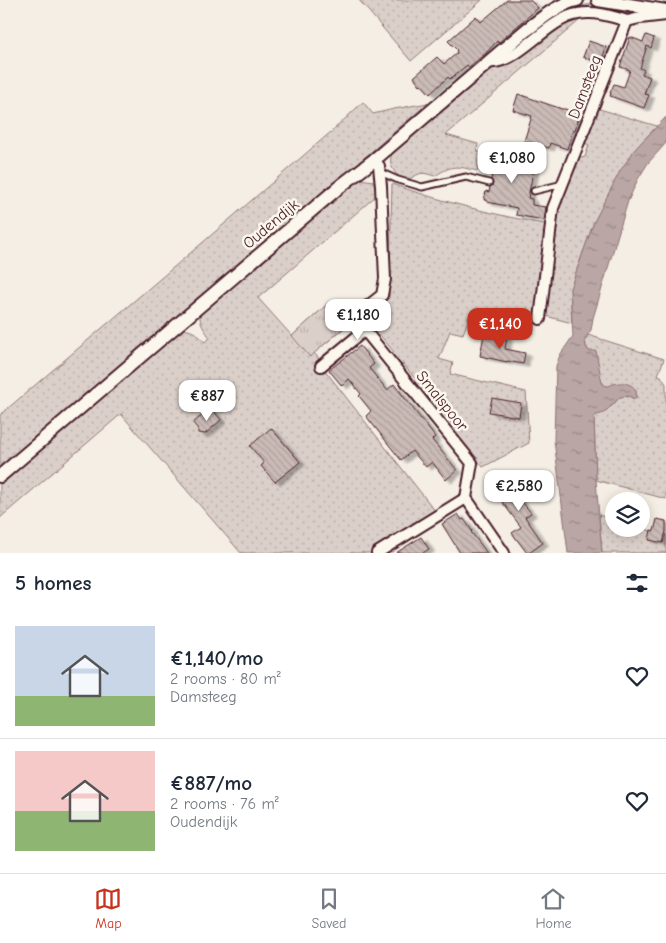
<!DOCTYPE html>
<meta charset="utf-8">
<style>
:root{--surface:#fff;--page:#f2f2f3;--text:#1f2937;--muted:#747a83;--line:#e0e1e3;--accent:#c8321e}
body{margin:0;font-family:"Comic Neue",sans-serif;background:var(--page);color:var(--text);height:100vh;display:flex;flex-direction:column;font-size:19px;white-space:nowrap}
*{box-sizing:border-box;margin:0}
p{font-size:16px;color:var(--muted)}
.icon{flex:none;width:28px;height:28px;fill:none;stroke:currentColor;stroke-width:2;stroke-linecap:round;stroke-linejoin:round}
.map{position:relative;height:553px;overflow:hidden}
.panel{display:flex;flex-direction:column;background:var(--surface);flex:1}
.panel>*{flex:none}
.tools{position:absolute;left:605px;top:492px;display:grid;gap:10px}
.tools a{display:grid;place-items:center;width:45px;height:45px;border-radius:50%;background:var(--surface);box-shadow:0 2px 12px #0003;font-size:25px}
.price{position:absolute;translate:-50% -42px;padding:0 11px;border-radius:10px;background:#fff;color:#222;font-size:16px;line-height:32px;filter:drop-shadow(0 1px 2px #0008)}
.price::after{content:'';position:absolute;left:50%;top:30px;width:15px;height:11px;margin-left:-8px;background:inherit;clip-path:polygon(0 0,100% 0,50% 100%)}
.price.current{background:var(--accent);color:#fff}
ul{padding:0;list-style:none}
li{display:flex;align-items:center;gap:15px;height:125px;padding:0 15px}
li+li{border-top:1px solid var(--line)}
li span{display:grid;place-items:center;flex:none;width:140px;height:100px;border-radius:0px;color:#555}
li>.icon{margin-inline-start:auto}
span .icon{width:60px;height:60px;fill:#fffc;stroke-width:1}
li b{font-size:21px}
h2{display:flex;justify-content:space-between;align-items:center;height:60px;padding:0 15px;font-size:21px}
.tab-bar{display:flex;justify-content:space-around;align-items:center;height:70px;border-top:1px solid var(--line);background:var(--surface);font-size:14px;color:var(--muted)}
.tab-bar a{display:grid;justify-items:center;gap:2px}
.tab-bar .current{color:var(--accent)}
.map>svg:first-child{display:block}
.grass{fill:url(#grass-dots);stroke:#92787a}
.park{fill:url(#park-tufts);stroke:#92787a}
.water{fill:url(#water-ripples);stroke:#8d7174}
.building{fill:url(#building-back-hatch);stroke:#4a1f2b;filter:url(#shadow)}
.lines{fill:none;stroke-linecap:round;stroke-linejoin:round}
.service-casing{stroke:#4a1f2b;stroke-width:9}
.minor-casing{stroke:#4a1f2b;stroke-width:14}
.tertiary-casing{stroke:#4a1f2b;stroke-width:16}
.service{stroke:#fbf7ec;stroke-width:5}
.minor{stroke:#fbf7ec;stroke-width:10}
.tertiary{stroke:#fbf7ec;stroke-width:12}
.labels{text-anchor:middle;dominant-baseline:central;stroke-width:5;stroke-linejoin:round;paint-order:stroke}
.street-label{font-size:16px;fill:#4a1f2b;stroke:#fbf7ec}
</style>
<div class="map">
<svg width="666" height="553" viewBox="0 0 666 553">
<defs>
<pattern id="grass-dots" width="8" height="8" patternUnits="userSpaceOnUse" patternTransform="scale(1.25)"><rect width="8" height="8" fill="#dbd0c9"/><path d="M2 2h.1M6 6h.1" fill="none" stroke="#bdb2ad" stroke-width="1.8" stroke-linecap="round"/></pattern>
<pattern id="park-tufts" width="24" height="20" patternUnits="userSpaceOnUse" patternTransform="scale(1.25)"><rect width="24" height="20" fill="#dbd0c9"/><path d="M3 7l-1-3M5 7V3M7 7l1-3M15 17l-1-3M17 17v-4M19 17l1-3" fill="none" stroke="#bdb2ad"/></pattern>
<pattern id="water-ripples" width="26" height="14" patternUnits="userSpaceOnUse" patternTransform="scale(1.25)"><rect width="26" height="14" fill="#baa7a5"/><path d="M2 4q2-2 4 0t4 0M15 11q2-2 4 0t4 0" fill="none" stroke="#998787"/></pattern>
<pattern id="building-back-hatch" width="6" height="6" patternUnits="userSpaceOnUse" patternTransform="scale(1.25)"><rect width="6" height="6" fill="#cabbb6"/><path d="M-1 5l2 2M0 0l6 6M5-1l2 2" fill="none" stroke="#afa09d"/></pattern>
<filter id="shadow"><feDropShadow dx="5.5" dy="3" stdDeviation="1" flood-color="#0004"/></filter>
</defs>
<rect width="100%" height="100%" fill="#f4eee4"/>
<filter id="ink" filterUnits="userSpaceOnUse"><feTurbulence type="fractalNoise" baseFrequency=".02" numOctaves="2"/><feDisplacementMap in="SourceGraphic" scale="10" xChannelSelector="R" yChannelSelector="G"/><feConvolveMatrix kernelMatrix="1 2 1 2 8 2 1 2 1" color-interpolation-filters="sRGB"/></filter>
<g filter="url(#ink)">
<path class="grass" d="M 359,0 L 482,0 L 411,61 Z
M 595,4 L 663,12 L 639,15 L 591,9 L 508,55 C 516,44 523,38 534,30 C 555,15 569,6 595,4 Z
M 581,19 L 446,135 L 478,144 L 477,151 L 481,153 C 474,159 479,164 478,171 C 458,167 454,163 435,176 C 430,175 424,172 419,174 C 416,175 412,178 408,179 C 400,180 393,172 391,164 C 390,159 391,154 395,150 L 484,72 C 490,69 496,67 502,64 C 526,49 552,21 581,19 Z
M 363,102 L 373,114 L 394,109 L 428,103 L 0,470 L 0,415 L 201,244 L 332,131 Z
M 596,108 L 657,126 L 636,148 L 621,171 L 594,222 L 570,289 L 572,323 L 542,315 L 557,206 L 561,203 L 576,160 L 585,157 L 589,145 L 583,142 Z
M 359,179 L 374,181 L 377,195 L 258,298 L 292,336 L 330,302 L 345,316 L 356,330 L 355,331 L 349,324 L 314,353 L 322,362 L 320,364 L 436,512 L 373,553 L 241,553 L 121,414 L 0,518 L 0,484 L 181,329 C 194,330 197,334 205,342 L 210,338 C 205,330 199,324 200,314 L 345,189 L 348,189 Z
M 392,184 C 443,202 495,215 549,225 L 533,333 L 469,318 L 463,334 L 450,331 L 439,359 L 453,363 L 450,374 L 526,392 L 529,443 L 483,467 L 452,429 L 454,427 L 437,405 L 434,407 L 425,396 L 427,393 L 403,364 L 400,366 L 391,355 L 394,352 L 375,329 L 372,331 L 364,319 L 389,298 Z
M 588,335 L 664,359 L 658,375 L 661,376 L 666,384 L 666,499 L 596,480 L 594,416 L 612,406 L 620,397 L 629,396 L 633,399 L 636,398 L 636,391 L 606,386 L 602,383 L 589,351 L 586,347 L 585,339 Z
M 599,515 L 614,520 L 614,529 L 641,528 L 666,535 L 666,553 L 602,553 Z"/>
<path class="park" d="M 330,302 L 350,322 L 310,357 L 292,336 Z"/>
<path class="water" d="M 666,117 L 666,143 L 648,163 L 638,179 L 628,201 L 593,318 L 591,330 L 585,339 L 586,347 L 589,351 L 596,351 L 602,383 L 606,386 L 609,386 C 620,379 642,384 635,399 L 629,396 L 620,397 L 604,413 L 594,416 L 596,480 L 602,553 L 568,553 L 554,440 L 556,366 L 560,355 L 573,336 L 570,289 L 594,222 L 620,171 L 636,148 Z"/>
<path class="building" d="M 507,0 L 530,0 L 538,8 L 498,43 L 497,41 L 486,53 L 469,67 L 467,65 L 450,79 L 448,77 L 430,94 L 421,84 L 420,85 L 414,77 L 437,57 L 444,64 L 457,53 L 456,51 L 457,50 L 448,41 L 476,16 L 481,22 Z
M 646,35 L 654,38 L 651,48 L 647,46 L 640,68 L 644,70 L 642,74 L 650,77 L 644,94 L 649,95 L 644,108 L 610,96 L 611,93 L 610,93 L 614,84 L 624,87 L 630,70 L 620,67 L 630,37 L 643,42 Z
M 589,41 L 606,47 L 601,63 L 583,57 Z
M 518,94 L 562,109 L 565,109 L 580,114 L 575,130 L 573,130 L 567,149 L 550,143 L 549,148 L 524,141 L 532,116 L 513,110 Z
M 484,152 L 535,162 L 528,198 L 532,199 L 532,205 L 546,207 L 544,220 L 516,215 L 517,208 L 487,202 L 487,200 L 484,200 L 486,191 L 489,192 L 490,187 L 493,184 L 491,179 L 492,173 L 481,171 Z
M 484,334 L 491,335 L 491,334 L 507,337 L 505,349 L 525,353 L 523,364 L 507,361 L 507,362 L 480,356 Z
M 360,346 L 374,364 L 369,368 L 387,390 L 394,384 L 435,437 L 432,440 L 457,470 L 446,480 L 432,462 L 426,467 L 412,451 L 401,460 L 366,416 L 371,411 L 359,396 L 361,394 L 349,379 L 342,386 L 329,370 Z
M 492,398 L 521,403 L 519,417 L 489,412 Z
M 211,408 L 221,420 L 205,434 L 198,433 L 198,429 L 193,423 Z
M 271,428 L 300,462 L 275,482 L 261,466 L 264,463 L 250,446 Z
M 511,476 L 514,480 L 520,476 L 529,489 L 518,497 L 531,513 L 525,517 L 543,543 L 529,553 L 527,553 L 512,533 L 521,527 L 493,490 Z
M 458,514 L 462,520 L 464,519 L 472,531 L 471,532 L 487,553 L 460,553 L 442,524 Z
M 657,519 L 666,521 L 666,531 L 663,543 L 649,540 L 651,530 L 654,531 Z
M 421,537 L 429,549 L 423,553 L 396,553 Z"/>
<g class="lines">
<g class="service-casing">
<path id="service" d="M 380,172 L 398,180 L 422,187 L 466,177 L 489,183
M 534,191 L 563,184"/>
</g>
<g class="minor-casing">
<path id="minor" d="M 489,62 C 516,66 548,18 578,14 C 595,11 611,16 627,21
M 374,160 L 379,166 L 381,186 L 385,279 L 382,295 L 354,317 L 472,463 L 466,498
M 540,319 L 553,208 L 627,21 L 640,18 L 666,15
M 321,366 L 365,330
M 377,553 L 466,498 L 504,553"/>
</g>
<g class="tertiary-casing">
<path id="tertiary" d="M 598,0 L 666,11
M 0,476 L 338,188 L 374,160 L 525,31 C 540,20 558,4 577,0"/>
</g>
<use href="#service" class="service"/>
<use href="#minor" class="minor"/>
<use href="#tertiary" class="tertiary"/>
</g>
</g>
<g class="labels">
<g class="street-label">
<text transform="translate(585 87) rotate(-69)">Damsteeg</text>
<text transform="translate(271 224) rotate(-40)">Oudendijk</text>
<text transform="translate(442 401) rotate(51)">Smalspoor</text>
</g>
</g>
</svg>
<div class="tools">
<a><svg class="icon" aria-label="layers" viewBox="0 0 24 24"><path d="M12 4l9 5-9 5-9-5zM3 14l9 5 9-5"/></svg></a>
</div>
<b class="price" style="left:512px;top:184px">€1,080</b>
<b class="price" style="left:358px;top:341px">€1,180</b>
<b class="price current" style="left:500px;top:350px">€1,140</b>
<b class="price" style="left:207px;top:422px">€887</b>
<b class="price" style="left:519px;top:512px">€2,580</b>
</div>
<section class="panel">
<h2>5 homes<svg class="icon" aria-label="filters" viewBox="0 0 24 24"><path d="M4 7h16M4 17h16"/><circle cx="9" cy="7" r="2"/><circle cx="15" cy="17" r="2"/></svg></h2>
<ul>
<li><span style="background:linear-gradient(#c9d6e8 70%,#8fb573 0)"><svg class="icon" aria-label="home" viewBox="0 0 24 24"><path d="M3 11l9-7 9 7M6 9v11h12V9"/></svg></span><div><b>€1,140/mo</b><p>2 rooms · 80 m²</p><p>Damsteeg</p></div><svg class="icon" aria-label="heart" viewBox="0 0 24 24"><path d="M12 20l-8-8c-3-5 5-10 8-4 3-6 11-1 8 4z"/></svg></li>
<li><span style="background:linear-gradient(#f6c9c9 60%,#8fb573 0)"><svg class="icon" aria-label="home" viewBox="0 0 24 24"><path d="M3 11l9-7 9 7M6 9v11h12V9"/></svg></span><div><b>€887/mo</b><p>2 rooms · 76 m²</p><p>Oudendijk</p></div><svg class="icon" aria-label="heart" viewBox="0 0 24 24"><path d="M12 20l-8-8c-3-5 5-10 8-4 3-6 11-1 8 4z"/></svg></li>
</ul>
</section>
<nav class="tab-bar">
<a class="current"><svg class="icon" aria-label="map" viewBox="0 0 24 24"><path d="M3 6l6-2 6 2 6-2v14l-6 2-6-2-6 2zM9 4v14M15 6v14"/></svg>Map</a>
<a><svg class="icon" aria-label="saved" viewBox="0 0 24 24"><path d="M7 4h10v16l-5-4-5 4z"/></svg>Saved</a>
<a><svg class="icon" aria-label="home" viewBox="0 0 24 24"><path d="M3 11l9-7 9 7M6 9v11h12V9"/></svg>Home</a>
</nav>
